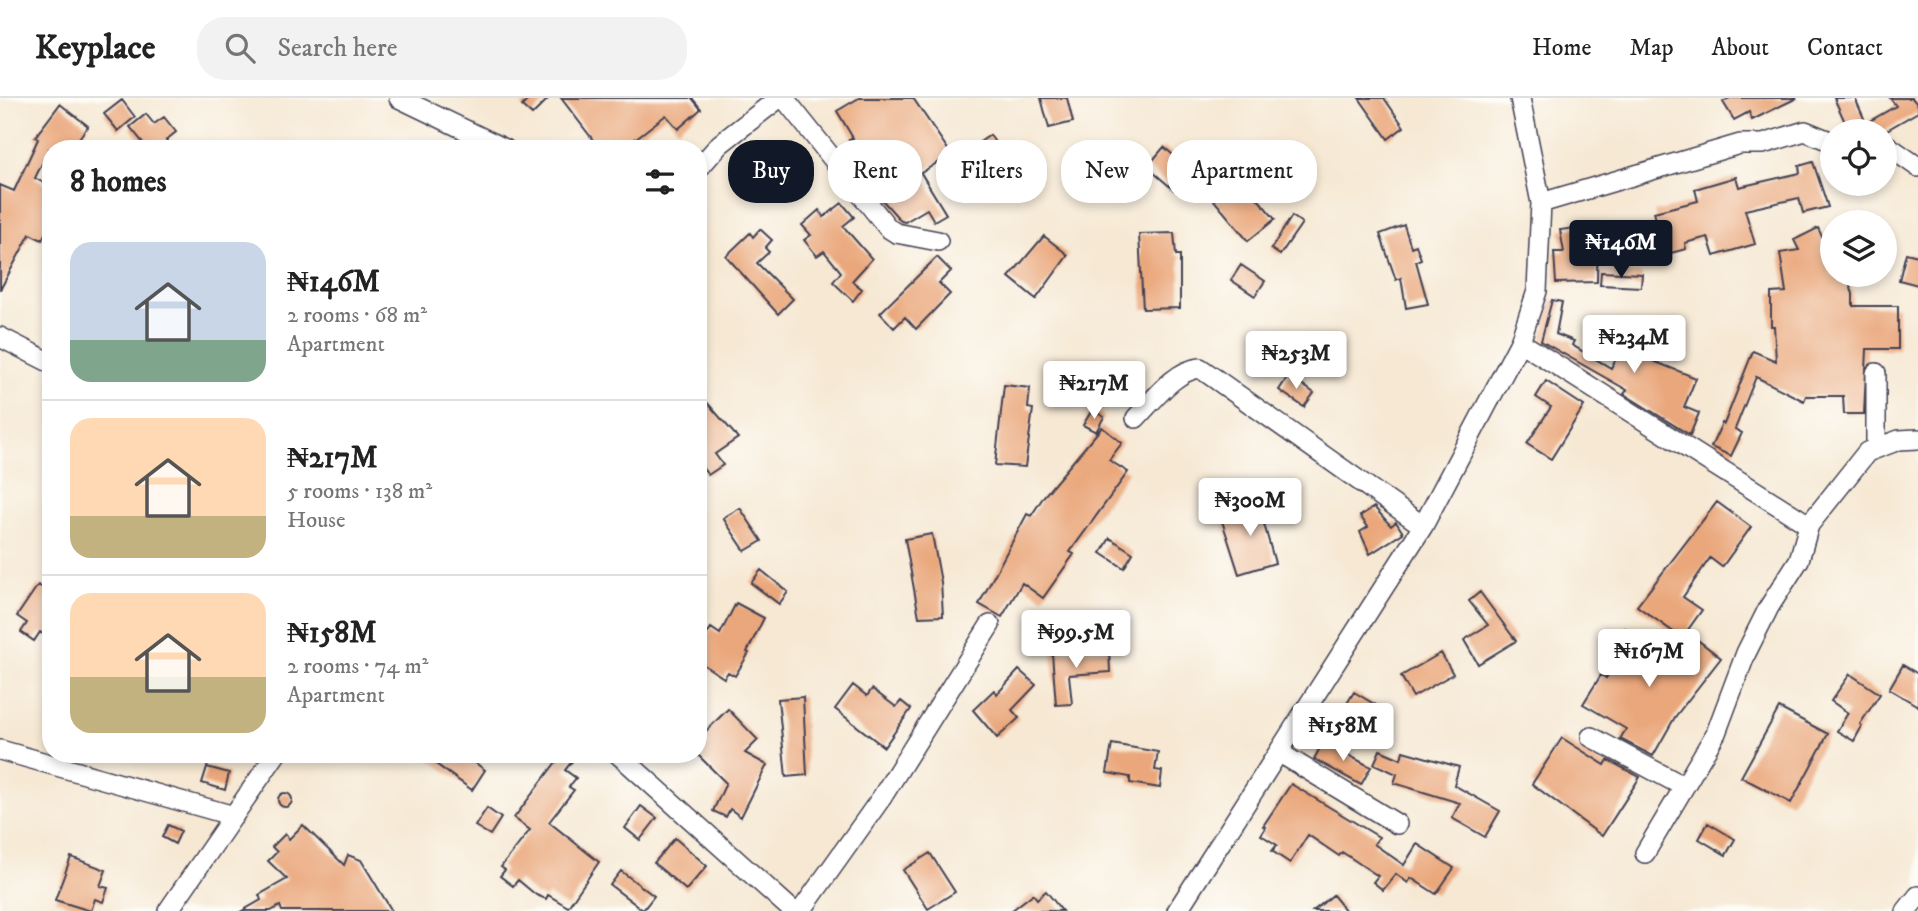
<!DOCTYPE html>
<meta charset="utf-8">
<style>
:root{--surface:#fff;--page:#f2f2f2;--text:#222;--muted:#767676;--line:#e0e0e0;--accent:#111827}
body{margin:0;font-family:"IM FELL DW Pica",serif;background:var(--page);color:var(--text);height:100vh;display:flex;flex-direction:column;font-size:26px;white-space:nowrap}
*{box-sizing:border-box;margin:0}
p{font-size:23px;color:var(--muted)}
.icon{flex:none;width:38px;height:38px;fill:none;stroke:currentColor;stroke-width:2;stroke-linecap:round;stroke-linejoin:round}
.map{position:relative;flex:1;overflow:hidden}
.panel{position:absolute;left:42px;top:42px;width:665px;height:623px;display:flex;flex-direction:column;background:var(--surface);border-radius:28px;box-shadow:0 4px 10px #0003}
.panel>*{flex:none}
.banner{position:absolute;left:728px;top:42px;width:665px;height:63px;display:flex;gap:14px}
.buttons{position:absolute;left:1820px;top:21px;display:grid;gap:14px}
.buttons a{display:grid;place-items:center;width:77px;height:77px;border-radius:50%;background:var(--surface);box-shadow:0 4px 10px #0003;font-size:35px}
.price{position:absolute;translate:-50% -60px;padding:0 16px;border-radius:7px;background:#fff;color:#222;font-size:23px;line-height:46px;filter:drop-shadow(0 2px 4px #0008)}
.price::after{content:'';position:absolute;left:50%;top:42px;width:21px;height:16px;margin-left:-10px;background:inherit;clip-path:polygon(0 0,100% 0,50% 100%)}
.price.on{background:var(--accent);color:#fff}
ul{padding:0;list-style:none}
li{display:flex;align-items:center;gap:21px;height:175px;padding:0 28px}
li+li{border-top:2px solid var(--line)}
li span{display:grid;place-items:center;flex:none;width:196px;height:140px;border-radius:21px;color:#555}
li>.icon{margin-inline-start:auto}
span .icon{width:84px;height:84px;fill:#fffc;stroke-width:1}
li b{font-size:30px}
h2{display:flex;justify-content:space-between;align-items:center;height:84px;padding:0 28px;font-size:30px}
.tag{padding:0 24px;border-radius:28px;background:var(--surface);box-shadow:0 4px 10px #0003;font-size:24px;line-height:63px}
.tag.on{background:var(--accent);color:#fff}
header{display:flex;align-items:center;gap:42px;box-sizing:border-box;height:98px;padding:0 35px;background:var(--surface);border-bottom:2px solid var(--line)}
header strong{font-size:33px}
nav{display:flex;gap:38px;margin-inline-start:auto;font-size:24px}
.search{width:490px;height:63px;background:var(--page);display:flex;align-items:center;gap:18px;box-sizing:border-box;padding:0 24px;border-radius:28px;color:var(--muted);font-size:26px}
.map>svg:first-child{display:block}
.building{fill:#eaa77b}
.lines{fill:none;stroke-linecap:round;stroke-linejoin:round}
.minor-casing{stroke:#424052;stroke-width:22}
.minor{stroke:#fff;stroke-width:19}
</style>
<header>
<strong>Keyplace</strong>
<div class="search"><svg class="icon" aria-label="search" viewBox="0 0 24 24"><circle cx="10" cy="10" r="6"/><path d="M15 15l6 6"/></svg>Search here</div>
<nav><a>Home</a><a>Map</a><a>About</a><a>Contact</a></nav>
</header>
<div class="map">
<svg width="1918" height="813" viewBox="0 0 1918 813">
<rect width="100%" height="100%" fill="#fdfcf7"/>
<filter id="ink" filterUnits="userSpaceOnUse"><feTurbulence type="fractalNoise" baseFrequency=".0143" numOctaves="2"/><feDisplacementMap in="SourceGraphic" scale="14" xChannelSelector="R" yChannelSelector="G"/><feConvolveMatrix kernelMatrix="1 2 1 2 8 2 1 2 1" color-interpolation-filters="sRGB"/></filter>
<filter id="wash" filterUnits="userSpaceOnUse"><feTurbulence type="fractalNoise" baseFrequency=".00686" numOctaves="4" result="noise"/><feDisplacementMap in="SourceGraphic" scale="28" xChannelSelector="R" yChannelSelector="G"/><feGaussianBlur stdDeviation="1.57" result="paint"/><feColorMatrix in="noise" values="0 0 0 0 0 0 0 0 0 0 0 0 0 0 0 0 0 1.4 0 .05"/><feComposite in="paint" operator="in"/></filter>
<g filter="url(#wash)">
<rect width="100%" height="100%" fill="#f6e8d3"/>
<g id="blocks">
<path class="building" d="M 530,0 L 549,0 L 532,17 L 522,8 Z
M 561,0 L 692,0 L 701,11 L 678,31 L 666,17 L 622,51 L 600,51 Z
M 859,0 L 913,0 L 951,56 L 921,75 L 946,116 L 934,123 L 927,111 L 905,124 L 901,123 L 867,85 L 873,81 L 849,42 L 853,40 L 837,13 Z
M 1041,0 L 1067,0 L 1073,24 L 1049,30 Z
M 1359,0 L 1384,0 L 1404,29 L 1388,41 Z
M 1730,0 L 1797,0 L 1752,22 L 1749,14 L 1734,22 L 1723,4 Z
M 1834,0 L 1855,0 L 1866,25 L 1896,8 L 1890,0 L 1912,0 L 1918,7 L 1918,14 L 1885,33 L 1849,33 Z
M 122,2 L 135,19 L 118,33 L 104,16 Z
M 60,6 L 88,28 L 71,51 L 49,51 L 35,80 L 51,89 L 51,136 L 46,134 L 42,142 L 30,136 L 0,192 L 0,87 L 14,93 L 38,41 L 35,39 Z
M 146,16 L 154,26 L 164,19 L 176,34 L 166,42 L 174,51 L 148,51 L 130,29 Z
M 990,37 L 1010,67 L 983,86 L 963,56 Z
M 1164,49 L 1190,72 L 1174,92 L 1147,69 Z
M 1226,63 L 1275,121 L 1248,143 L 1212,100 L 1218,95 L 1206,81 Z
M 1813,64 L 1828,109 L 1803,115 L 1799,100 L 1745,112 L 1755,146 L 1714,158 L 1708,139 L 1685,145 L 1686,151 L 1663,157 L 1659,142 L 1644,146 L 1640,130 L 1657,126 L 1654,114 L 1698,103 L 1695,91 L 1736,79 L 1739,89 L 1800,75 L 1799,68 Z
M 842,105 L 854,119 L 843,128 L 872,161 L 852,183 L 862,191 L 853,203 L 833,184 L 841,174 L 824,153 L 817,158 L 804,142 L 811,137 L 802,127 L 819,112 L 824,119 Z
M 1292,118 L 1302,125 L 1280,157 L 1271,151 Z
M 1404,127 L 1411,149 L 1416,147 L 1421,161 L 1416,163 L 1428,206 L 1406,210 L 1401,180 L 1396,182 L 1380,136 Z
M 1598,127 L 1597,184 L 1556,185 L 1554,154 L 1564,154 L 1560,132 Z
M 1818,130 L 1832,160 L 1832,177 L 1847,177 L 1853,196 L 1853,208 L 1898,208 L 1898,251 L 1867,251 L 1864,316 L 1844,316 L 1843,298 L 1806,298 L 1804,303 L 1756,279 L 1735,331 L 1742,335 L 1731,358 L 1711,349 L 1722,325 L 1724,326 L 1753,253 L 1776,263 L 1774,228 L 1771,228 L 1771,195 L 1786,194 L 1780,155 L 1799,152 L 1794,142 Z
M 760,131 L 772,142 L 765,150 L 769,154 L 757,165 L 793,201 L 778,216 L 726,158 L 750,135 L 753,139 Z
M 1174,135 L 1176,157 L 1180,157 L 1180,210 L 1143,211 L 1139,136 Z
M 1044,138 L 1068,157 L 1036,201 L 1009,179 Z
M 1906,155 L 1918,158 L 1918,187 L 1899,182 Z
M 937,159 L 951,173 L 939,185 L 950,196 L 916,231 L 905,219 L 894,230 L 880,215 Z
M 1241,167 L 1265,183 L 1255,198 L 1231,182 Z
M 1601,174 L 1642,176 L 1641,189 L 1600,187 Z
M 1552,202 L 1562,204 L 1556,236 L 1574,243 L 1572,247 L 1611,270 L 1627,240 L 1657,254 L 1653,263 L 1696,280 L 1684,309 L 1699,315 L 1690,337 L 1624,296 L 1627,292 L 1541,243 Z
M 1289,277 L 1314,295 L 1304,309 L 1279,292 Z
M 1546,283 L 1584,308 L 1551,361 L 1527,346 L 1551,309 L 1536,299 Z
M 1004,287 L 1030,290 L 1028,310 L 1033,311 L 1025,369 L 995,367 Z
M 698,294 L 738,340 L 715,356 L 723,367 L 708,377 L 698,364 Z
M 1092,312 L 1104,319 L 1096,334 L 1083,327 Z
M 1102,329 L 1122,345 L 1109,362 L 1128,374 L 1070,454 L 1074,456 L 1043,500 L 1022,485 L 1002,519 L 979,506 L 1027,416 L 1031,418 L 1044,398 Z
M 1264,400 L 1271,424 L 1264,426 L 1275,465 L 1239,476 L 1222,423 L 1249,414 L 1247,405 Z
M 1717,404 L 1751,429 L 1722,469 L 1710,460 L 1683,499 L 1702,512 L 1682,540 L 1637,508 Z
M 1374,409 L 1391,428 L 1396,424 L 1403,435 L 1370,456 L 1360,434 L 1368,429 L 1360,418 Z
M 740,410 L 762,443 L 745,453 L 723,420 Z
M 932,436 L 941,484 L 943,518 L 919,519 L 905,441 Z
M 1110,440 L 1133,455 L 1124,470 L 1101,455 Z
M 761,472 L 788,494 L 779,506 L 751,485 Z
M 38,487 L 51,495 L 51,541 L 40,534 L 34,543 L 21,534 L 27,525 L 17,518 Z
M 1480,494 L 1516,543 L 1478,566 L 1464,542 L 1488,527 L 1469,503 Z
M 736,505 L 764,520 L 747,554 L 749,555 L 735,578 L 728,574 L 724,580 L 698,563 L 698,550 L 711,530 L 720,536 Z
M 1625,530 L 1668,567 L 1691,537 L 1721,560 L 1675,619 L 1653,658 L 1620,641 L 1626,631 L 1583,606 L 1601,577 L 1606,580 L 1623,549 L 1615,542 Z
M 1109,551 L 1110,574 L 1069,577 L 1072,606 L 1056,607 L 1052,555 Z
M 1441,555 L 1453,576 L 1413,599 L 1401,578 Z
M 1903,567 L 1918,576 L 1918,608 L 1889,591 Z
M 1019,572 L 1036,587 L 1012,612 L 1019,620 L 997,640 L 973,612 L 994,592 L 997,596 Z
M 1850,576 L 1880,596 L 1860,626 L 1862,628 L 1854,643 L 1837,633 L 1848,615 L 1831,603 Z
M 853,587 L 867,598 L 872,591 L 896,609 L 901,603 L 911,611 L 884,649 L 835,611 Z
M 1354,594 L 1384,612 L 1370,640 L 1338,620 Z
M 803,599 L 807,677 L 786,679 L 778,601 Z
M 1779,610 L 1828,636 L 1791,705 L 1741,679 Z
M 728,611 L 758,642 L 745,655 L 767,667 L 741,719 L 730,711 L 726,719 L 713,713 L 726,685 L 698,657 L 698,641 Z
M 1562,640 L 1605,667 L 1608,662 L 1640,679 L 1602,738 L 1532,686 Z
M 1323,644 L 1371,669 L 1361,687 L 1314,661 Z
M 1112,646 L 1158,654 L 1155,672 L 1162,673 L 1160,690 L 1130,685 L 1130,679 L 1107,675 Z
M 1380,652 L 1401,661 L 1403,653 L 1459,669 L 1454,687 L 1500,713 L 1485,739 L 1452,720 L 1460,705 L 1394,685 L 1397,676 L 1374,666 Z
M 422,656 L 463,656 L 485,672 L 472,692 Z
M 562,656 L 578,656 L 565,672 L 576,680 L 569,689 L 574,692 L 549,724 L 599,764 L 568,809 L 548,797 L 546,801 L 536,797 L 518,782 L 513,788 L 500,778 L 505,772 L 501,769 L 530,732 L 514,720 Z
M 207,669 L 229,675 L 225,692 L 202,685 Z
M 1291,686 L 1379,739 L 1374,746 L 1404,767 L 1417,746 L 1454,770 L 1436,796 L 1411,780 L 1408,785 L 1396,776 L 1383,792 L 1373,784 L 1378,778 L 1342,754 L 1339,758 L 1308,737 L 1290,765 L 1272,753 L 1277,747 L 1261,737 L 1266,729 L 1263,728 Z
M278 702a7 7 0 1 1 14 0a7 7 0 1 1-14 0Z
M 641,708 L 657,720 L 640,742 L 625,730 Z
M 487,710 L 501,720 L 490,737 L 475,728 Z
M 1708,725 L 1735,741 L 1726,757 L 1699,741 Z
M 168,727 L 181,733 L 175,746 L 162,739 Z
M 303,727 L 344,767 L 348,757 L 361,762 L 392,813 L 282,813 L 280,808 L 271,813 L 242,813 L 261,802 L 259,797 L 287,781 L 268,763 L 277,754 L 272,749 L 285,736 L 289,741 Z
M 675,740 L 707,768 L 686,792 L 654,765 Z
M 930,755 L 955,794 L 928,811 L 903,772 Z
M 71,759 L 106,772 L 100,788 L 108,790 L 103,804 L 95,801 L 91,813 L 55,802 Z
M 621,773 L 654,798 L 643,812 L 610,787 Z
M 1046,793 L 1062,813 L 1011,813 L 1033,796 L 1037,801 Z
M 1333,797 L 1346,813 L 1313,813 Z"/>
</g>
</g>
<g filter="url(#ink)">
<use href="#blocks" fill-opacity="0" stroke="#424052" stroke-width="2"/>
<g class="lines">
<g class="minor-casing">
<path id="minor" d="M 399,0 L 505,51
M 784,0 L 888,130 L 896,135 L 938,143
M 1885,46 L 1918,69
M 698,71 L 720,46 L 779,0
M 1541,105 L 1740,46 L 1763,46 L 1805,33 L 1832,44
M 0,239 L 51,265
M 1520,244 L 1809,427
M 1136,320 C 1153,303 1175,272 1200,270 L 1423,428
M 1876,350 L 1876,275
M 1591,639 L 1683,688
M 0,652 L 234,718
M 1280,655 L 1397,726
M 618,656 L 793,813
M 1645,755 L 1716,635 L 1746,555 L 1769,509 L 1799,462 L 1809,427 L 1867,354 L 1899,342 L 1918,341
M 168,813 L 276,656
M 801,813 L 882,699 L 990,527
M 1177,813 L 1423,428 L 1520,244 L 1537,193 L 1541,105 L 1520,0
M 1906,813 L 1918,798"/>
</g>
<use href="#minor" class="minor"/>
</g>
</g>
</svg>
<div class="buttons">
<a><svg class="icon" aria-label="locate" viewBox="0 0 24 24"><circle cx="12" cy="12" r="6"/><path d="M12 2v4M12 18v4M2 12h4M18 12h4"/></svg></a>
<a><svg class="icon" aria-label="layers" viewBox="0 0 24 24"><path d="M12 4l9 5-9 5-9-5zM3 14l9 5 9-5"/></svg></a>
</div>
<b class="price on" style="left:1621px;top:182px">₦146M</b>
<b class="price" style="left:1634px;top:277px">₦234M</b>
<b class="price" style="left:1296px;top:293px">₦253M</b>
<b class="price" style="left:1094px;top:323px">₦217M</b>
<b class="price" style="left:1250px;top:440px">₦300M</b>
<b class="price" style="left:1076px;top:572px">₦99.5M</b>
<b class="price" style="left:1649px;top:591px">₦167M</b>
<b class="price" style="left:1343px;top:665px">₦158M</b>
<div class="banner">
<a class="tag on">Buy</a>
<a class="tag">Rent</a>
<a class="tag">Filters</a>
<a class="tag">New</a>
<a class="tag">Apartment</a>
</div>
<section class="panel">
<h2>8 homes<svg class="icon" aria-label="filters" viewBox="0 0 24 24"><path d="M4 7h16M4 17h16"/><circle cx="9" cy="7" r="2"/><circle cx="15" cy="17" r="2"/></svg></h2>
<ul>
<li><span style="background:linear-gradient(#c9d6e8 70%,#7fa58c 0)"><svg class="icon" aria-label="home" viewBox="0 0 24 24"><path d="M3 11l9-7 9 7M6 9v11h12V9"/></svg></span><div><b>₦146M</b><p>2 rooms · 68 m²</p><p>Apartment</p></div></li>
<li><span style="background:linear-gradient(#ffd9b3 70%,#c2b280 0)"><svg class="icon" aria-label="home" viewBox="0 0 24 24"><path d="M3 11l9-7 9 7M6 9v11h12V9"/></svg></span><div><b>₦217M</b><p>5 rooms · 138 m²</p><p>House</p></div></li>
<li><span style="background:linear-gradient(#ffd9b3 60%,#c2b280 0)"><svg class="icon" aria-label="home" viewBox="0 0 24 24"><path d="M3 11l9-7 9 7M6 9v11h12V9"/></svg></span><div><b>₦158M</b><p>2 rooms · 74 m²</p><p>Apartment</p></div></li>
</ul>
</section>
</div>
